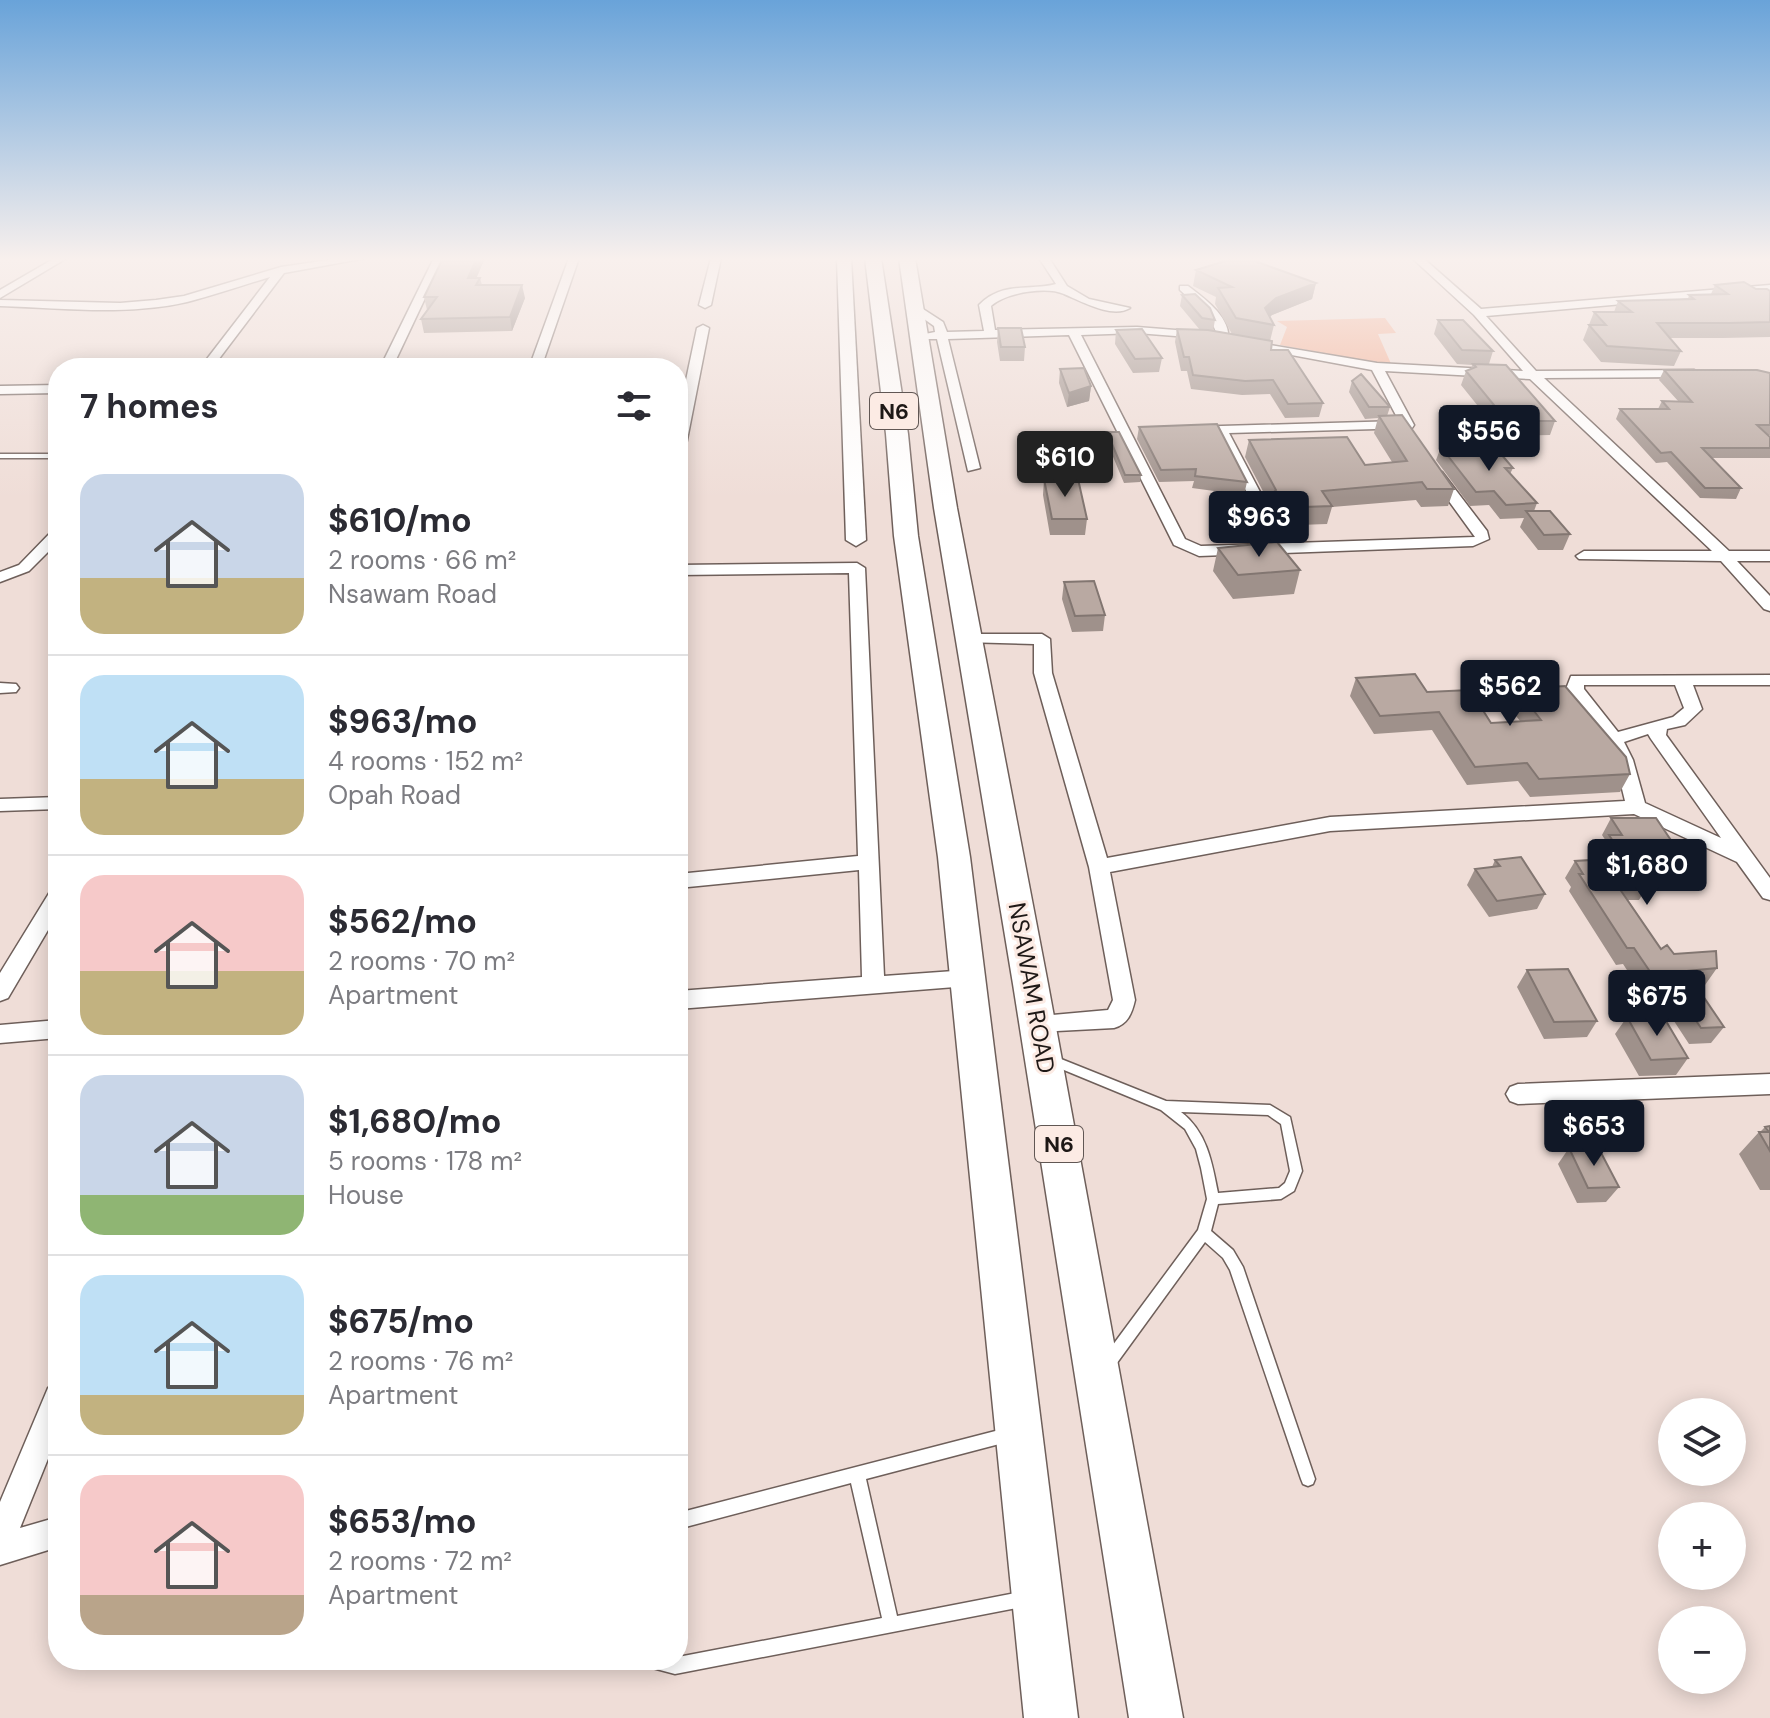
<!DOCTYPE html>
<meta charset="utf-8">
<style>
:root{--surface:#fff;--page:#f2f2f3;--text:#2b2b33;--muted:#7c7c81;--line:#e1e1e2;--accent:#111827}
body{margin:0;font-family:"DM Sans",sans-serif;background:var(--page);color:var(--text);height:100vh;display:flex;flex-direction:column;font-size:30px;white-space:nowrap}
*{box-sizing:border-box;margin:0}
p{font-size:26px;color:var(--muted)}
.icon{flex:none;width:44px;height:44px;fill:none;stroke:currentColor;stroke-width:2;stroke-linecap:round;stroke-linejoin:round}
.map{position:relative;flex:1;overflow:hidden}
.drawer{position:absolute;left:48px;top:358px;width:640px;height:1312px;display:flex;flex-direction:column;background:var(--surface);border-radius:32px;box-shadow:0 4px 20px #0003}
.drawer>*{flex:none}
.fabs{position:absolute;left:1658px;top:1398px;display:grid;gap:16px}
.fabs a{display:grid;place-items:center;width:88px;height:88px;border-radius:50%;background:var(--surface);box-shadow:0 4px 20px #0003;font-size:40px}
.price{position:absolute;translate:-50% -68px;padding:0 18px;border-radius:8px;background:var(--accent);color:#fff;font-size:26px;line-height:52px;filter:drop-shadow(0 2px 4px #0008)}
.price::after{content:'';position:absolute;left:50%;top:48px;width:24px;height:18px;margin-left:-12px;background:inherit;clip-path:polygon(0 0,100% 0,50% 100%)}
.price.active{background:#222;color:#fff}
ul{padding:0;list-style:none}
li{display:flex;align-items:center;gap:24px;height:200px;padding:0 32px}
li+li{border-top:2px solid var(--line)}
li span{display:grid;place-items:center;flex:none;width:224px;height:160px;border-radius:24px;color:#555}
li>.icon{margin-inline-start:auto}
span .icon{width:96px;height:96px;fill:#fffc;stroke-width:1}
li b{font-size:34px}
h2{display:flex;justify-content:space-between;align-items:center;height:96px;padding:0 32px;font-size:34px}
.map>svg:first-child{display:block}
.green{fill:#f3ac90}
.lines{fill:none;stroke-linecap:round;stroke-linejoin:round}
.service-casing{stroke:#6e5f5a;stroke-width:3}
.minor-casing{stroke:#6e5f5a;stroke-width:3}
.secondary-casing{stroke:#6e5f5a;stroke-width:3}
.trunk-casing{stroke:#6e5f5a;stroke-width:3}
.service{fill:#fff;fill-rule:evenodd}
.minor{fill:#fff;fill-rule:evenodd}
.secondary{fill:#fff;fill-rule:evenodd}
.trunk{fill:#fff;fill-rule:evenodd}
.wall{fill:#9f918b}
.shaded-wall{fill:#827671}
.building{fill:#b9a9a2;stroke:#827671;stroke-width:2}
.labels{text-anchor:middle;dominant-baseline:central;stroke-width:6;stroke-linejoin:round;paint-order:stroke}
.shield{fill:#fcebe4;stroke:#615754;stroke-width:2}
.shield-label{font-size:22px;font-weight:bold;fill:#1e1816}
.street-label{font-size:24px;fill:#1e1816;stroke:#fcebe4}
</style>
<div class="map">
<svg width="1770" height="1718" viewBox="0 0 1770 1718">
<rect width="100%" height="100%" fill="#efddd7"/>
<path class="green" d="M 1385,318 L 1396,333 L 1378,334 L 1392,366 L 1280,345 L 1287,327 L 1277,321 Z"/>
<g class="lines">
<g class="service-casing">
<path id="service" d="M 0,454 L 58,454 L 58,458 L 0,458 Z
M 1051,1055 L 1166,1101 L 1270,1105 L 1290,1117 L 1302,1171 L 1294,1191 L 1281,1199 L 1218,1204 L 1211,1231 L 1233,1250 L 1243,1267 L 1315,1479 L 1313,1484 L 1308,1486 L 1303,1484 L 1301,1479 L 1230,1270 L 1223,1258 L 1205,1242 L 1114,1367 L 1109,1369 L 1104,1367 L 1102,1362 L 1104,1357 L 1198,1230 L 1207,1199 L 1201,1168 L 1196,1149 L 1185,1129 L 1161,1110 L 1047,1063 L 1045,1060 L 1047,1057 ZM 1181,1112 L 1268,1115 L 1281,1124 L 1290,1171 L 1285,1183 L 1279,1188 L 1218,1193 C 1212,1162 1207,1132 1181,1112 Z
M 1007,1428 L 1012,1430 L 1014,1435 L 1012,1440 L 1007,1442 L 866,1479 L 897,1616 L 1026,1591 L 1032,1593 L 1034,1599 L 1032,1605 L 675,1674 L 645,1666 L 643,1660 L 678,1660 L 678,1657 L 882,1618 L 851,1483 L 678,1529 L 678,1513 Z"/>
</g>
<g class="minor-casing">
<path id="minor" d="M 55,258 L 67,258 L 0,298 L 0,290 Z
M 342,258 L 366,258 L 284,273 L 212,368 L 200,368 L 270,277 C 243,285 215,295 187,302 C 126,316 61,308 0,306 L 0,300 L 120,303 L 156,300 L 184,296 L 281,267 Z
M 434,258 L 444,258 L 392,368 L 380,368 Z
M 569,258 L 579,258 L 541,368 L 529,368 Z
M 711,258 L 721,258 L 711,305 L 705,308 L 699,305 Z
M 1039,258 L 1049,258 L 1067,286 L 1089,299 L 1130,308 C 1112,319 1081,301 1064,294 C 1046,286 1005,293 991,306 L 995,330 L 1137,327 L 1201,332 L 1207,335 L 1201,338 L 1137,333 L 1081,335 L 1185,539 L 1201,546 L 1475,537 L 1430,475 L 1437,471 L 1442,472 L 1487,531 L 1489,539 L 1473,546 L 1199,556 L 1174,545 L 1069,335 L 948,339 L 980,468 L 968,471 L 937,339 L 921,339 L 915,336 L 935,332 L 934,326 L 913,311 L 923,309 L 943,322 L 947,332 L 984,331 L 979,305 C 1002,281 1029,291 1056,284 Z
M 1412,258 L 1423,258 L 1481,309 L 1770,285 L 1770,291 L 1486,316 L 1536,371 L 1694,370 L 1694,376 L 1690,377 L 1544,378 L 1729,551 L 1770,551 L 1770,561 L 1737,561 L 1770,596 L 1770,611 L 1764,609 L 1721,561 L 1579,559 L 1576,556 L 1584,551 L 1712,551 L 1530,379 L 1385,371 L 1414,425 L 1412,428 L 1229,433 L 1269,509 L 1267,512 L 1257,512 L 1216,433 L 1188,433 L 1188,427 L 1399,421 L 1372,370 L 1244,346 L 1238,342 L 1240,340 L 1377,363 L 1523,371 L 1474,315 Z
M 1180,286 L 1188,286 C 1205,299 1232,318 1228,341 L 1220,341 L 1210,318 L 1180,290 Z
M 703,325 L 709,328 L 685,450 L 678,454 L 678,418 L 697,328 Z
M 58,385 L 58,393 L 0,394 L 0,386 Z
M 58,529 L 58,542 L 29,571 L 0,582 L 0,572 L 19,565 L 53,530 Z
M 857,563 L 865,568 L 884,976 L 968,970 L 976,972 L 979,978 L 976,984 L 968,986 L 678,1009 L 678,991 L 862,977 L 859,870 L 678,888 L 678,874 L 858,856 L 849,573 L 678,575 L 678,565 Z
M 969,634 L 1042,634 L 1050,639 L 1052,673 L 1107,858 L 1330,817 L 1625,801 L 1615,760 L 1606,741 L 1566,689 L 1571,676 L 1770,675 L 1770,685 L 1693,685 L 1702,709 L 1685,725 L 1667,729 L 1666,735 L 1770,878 L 1770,900 L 1763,898 L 1737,862 L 1634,814 L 1330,831 L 1110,872 L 1135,1000 C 1132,1013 1128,1024 1114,1028 L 1038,1032 L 1030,1029 L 1027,1023 L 1030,1017 L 1108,1010 L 1113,1000 L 1089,867 L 1034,673 L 1034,644 L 963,642 L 961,639 L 963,636 ZM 1584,685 L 1675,685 L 1684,708 L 1673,717 L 1618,732 L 1584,689 ZM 1648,734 L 1651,739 L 1721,838 L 1645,803 L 1633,760 L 1624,742 Z
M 0,683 L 16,684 L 19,688 L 16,692 L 0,693 Z
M 58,797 L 58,809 L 0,811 L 0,799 Z
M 58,888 L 58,913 L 8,998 L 0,1001 L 0,973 L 51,890 Z
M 58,1020 L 58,1038 L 0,1043 L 0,1025 Z
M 1770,1074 L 1770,1094 L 1518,1104 L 1510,1101 L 1506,1094 L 1510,1087 L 1518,1084 Z
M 58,1384 L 58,1434 L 20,1528 L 58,1517 L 58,1547 L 0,1565 L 0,1502 L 48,1388 Z"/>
</g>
<g class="secondary-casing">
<path id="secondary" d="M 837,258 L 851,258 L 866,540 L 856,546 L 846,540 Z"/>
</g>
<g class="trunk-casing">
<path id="trunk" d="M 865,258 L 881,258 L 908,434 L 918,536 L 970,857 L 1078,1718 L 1024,1718 L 938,857 L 894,536 L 886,434 Z
M 899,258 L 915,258 L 957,508 L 1048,984 L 1183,1718 L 1129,1718 L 1013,984 L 934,508 Z"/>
</g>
<use href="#service" class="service"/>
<use href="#minor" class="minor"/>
<use href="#secondary" class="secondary"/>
<use href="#trunk" class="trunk"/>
</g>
<path class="wall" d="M 1196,270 L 1316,283 L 1312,299 L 1272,315 L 1269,317 L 1274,325 L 1270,341 L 1271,350 L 1323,403 L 1319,417 L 1285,418 L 1270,394 L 1242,395 L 1191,389 L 1187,371 L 1181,371 L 1175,342 L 1177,329 L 1200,330 L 1180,306 L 1182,295 L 1215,320 L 1213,331 L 1232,334 L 1215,304 L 1216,297 L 1193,286 Z
M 477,278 L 480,278 L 482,285 L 525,298 L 512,331 L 424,333 L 421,319 L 427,310 L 424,297 Z
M 1715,285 L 1770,291 L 1770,337 L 1722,338 L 1670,338 L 1681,351 L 1674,366 L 1601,362 L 1583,340 L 1594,312 L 1614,312 L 1618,301 L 1688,299 L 1689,295 L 1711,294 Z
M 1438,320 L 1493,351 L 1489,364 L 1555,421 L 1550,435 L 1502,436 L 1461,385 L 1466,371 L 1471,369 L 1472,365 L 1457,364 L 1434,334 Z
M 998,328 L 1025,347 L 1024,361 L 1000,361 L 997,342 Z
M 1116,330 L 1162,358 L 1159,372 L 1133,373 L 1115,344 Z
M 1060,369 L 1091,386 L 1089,401 L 1067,407 L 1059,383 Z
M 1664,370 L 1770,373 L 1770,435 L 1767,435 L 1770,437 L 1770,458 L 1712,458 L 1741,488 L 1736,499 L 1700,498 L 1667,462 L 1656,463 L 1616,419 L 1620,409 L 1658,409 L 1662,401 L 1679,402 L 1659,380 Z
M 1352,381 L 1390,407 L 1387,416 L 1454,489 L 1448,506 L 1421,507 L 1416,500 L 1332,507 L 1327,524 L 1269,526 L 1263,516 L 1267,499 L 1245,457 L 1249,440 L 1365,465 L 1392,462 L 1374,433 L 1378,418 L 1365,419 L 1349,392 Z
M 1139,427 L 1247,482 L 1244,495 L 1192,488 L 1194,481 L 1159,482 L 1137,439 Z
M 1107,432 L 1141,475 L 1140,482 L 1124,483 L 1106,440 Z
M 1441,447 L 1513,468 L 1510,474 L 1537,503 L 1534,511 L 1570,534 L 1563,550 L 1538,550 L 1520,527 L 1524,518 L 1500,519 L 1489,505 L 1470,506 L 1436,460 Z
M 1044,479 L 1087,519 L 1085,535 L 1050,535 L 1043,495 Z
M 1218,548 L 1300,570 L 1294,594 L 1233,599 L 1213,571 Z
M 1064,582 L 1105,615 L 1103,631 L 1072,632 L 1062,599 Z
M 1356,678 L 1427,692 L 1491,723 L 1520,721 L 1509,707 L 1517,689 L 1630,774 L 1620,792 L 1530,797 L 1518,781 L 1467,785 L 1432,730 L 1374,734 L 1350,696 Z
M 1611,818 L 1691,870 L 1680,887 L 1647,887 L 1639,900 L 1628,900 L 1661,949 L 1717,968 L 1705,985 L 1696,986 L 1724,1027 L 1711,1043 L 1689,1044 L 1653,989 L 1640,990 L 1623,964 L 1616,965 L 1569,891 L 1571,887 L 1565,878 L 1575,861 L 1604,859 L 1600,852 L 1606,841 L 1602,835 Z
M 1495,860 L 1545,894 L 1537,909 L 1489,917 L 1467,885 L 1475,869 L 1492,867 Z
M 1527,970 L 1597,1021 L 1587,1037 L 1544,1039 L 1517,987 Z
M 1627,1017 L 1688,1058 L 1676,1075 L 1639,1076 L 1615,1034 Z
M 1770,1126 L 1770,1190 L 1760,1190 L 1739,1154 L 1759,1132 L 1760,1132 L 1765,1127 Z
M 1569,1148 L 1619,1187 L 1606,1202 L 1577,1203 L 1558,1164 Z"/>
<path class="shaded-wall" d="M 477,258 L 485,258 L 471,291 L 468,278 Z
M 1316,283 L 1312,299 L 1272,315 L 1263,323 L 1265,308 L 1276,298 Z
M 522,285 L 525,298 L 512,331 L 510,317 Z
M 1091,386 L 1089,401 L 1067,407 L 1069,393 Z"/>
<path class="building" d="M 443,258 L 477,258 L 468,278 L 480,278 L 476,285 L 522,285 L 510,317 L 421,319 L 437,297 L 424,297 Z
M 1235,258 L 1246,258 L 1316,283 L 1276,298 L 1265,308 L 1274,325 L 1236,318 L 1218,288 L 1232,287 L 1196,270 Z
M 1744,282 L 1756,289 L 1767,289 L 1770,291 L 1770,322 L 1729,323 L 1657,323 L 1681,351 L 1607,346 L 1589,325 L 1606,325 L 1594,312 L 1632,312 L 1618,301 L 1694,299 L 1689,295 L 1728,294 L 1715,285 Z
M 1195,294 L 1210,308 L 1215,320 L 1202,318 L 1182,295 Z
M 1438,320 L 1463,320 L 1493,351 L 1462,350 Z
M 998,328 L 1021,328 L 1025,347 L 1001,347 Z
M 1142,329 L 1162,358 L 1135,359 L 1116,330 Z
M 1177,329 L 1208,330 L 1272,341 L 1271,350 L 1288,350 L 1323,403 L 1288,404 L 1273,380 L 1245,381 L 1193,375 L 1189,357 L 1184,357 Z
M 1473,364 L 1506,365 L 1555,421 L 1507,421 L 1466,371 L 1476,367 Z
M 1084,368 L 1091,386 L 1069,393 L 1060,369 Z
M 1664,370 L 1757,370 L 1770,373 L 1770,425 L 1757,425 L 1770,437 L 1770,448 L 1702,448 L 1741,488 L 1705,488 L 1671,452 L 1661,453 L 1620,409 L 1669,409 L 1662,401 L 1692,402 Z
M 1361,374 L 1390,407 L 1369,407 L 1352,381 Z
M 1402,415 L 1454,489 L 1427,489 L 1422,482 L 1322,491 L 1332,506 L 1274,508 L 1268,498 L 1276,490 L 1249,440 L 1347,437 L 1365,465 L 1407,461 L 1379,416 Z
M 1217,424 L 1247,482 L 1195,476 L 1196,469 L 1161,470 L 1139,427 Z
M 1107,432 L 1119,432 L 1141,475 L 1125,475 Z
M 1494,446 L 1513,468 L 1505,468 L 1537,503 L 1506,505 L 1494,491 L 1476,492 L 1441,447 Z
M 1044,479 L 1078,479 L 1087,519 L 1052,519 Z
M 1526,511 L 1550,511 L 1570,534 L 1544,535 Z
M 1277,542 L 1300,570 L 1238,575 L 1218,548 Z
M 1094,581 L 1105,615 L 1075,616 L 1064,582 Z
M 1415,674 L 1427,692 L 1470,690 L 1491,723 L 1541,720 L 1517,689 L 1565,686 L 1626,757 L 1630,774 L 1539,779 L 1527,763 L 1475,767 L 1439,712 L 1380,716 L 1356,678 Z
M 1611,818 L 1656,818 L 1691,870 L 1640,870 L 1649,883 L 1617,885 L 1661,949 L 1667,945 L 1674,954 L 1716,951 L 1717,968 L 1686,971 L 1724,1027 L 1701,1028 L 1664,973 L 1651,973 L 1634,948 L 1627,948 L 1579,874 L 1583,874 L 1575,861 L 1624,858 L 1609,835 L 1622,835 Z
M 1521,857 L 1545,894 L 1497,901 L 1475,869 L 1500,866 L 1495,860 Z
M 1568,969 L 1597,1021 L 1554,1022 L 1527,970 Z
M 1663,1016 L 1688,1058 L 1651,1060 L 1627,1017 Z
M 1770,1126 L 1770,1151 L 1759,1132 L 1769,1132 L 1765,1127 Z
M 1598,1147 L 1619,1187 L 1588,1188 L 1569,1148 Z"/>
<linearGradient id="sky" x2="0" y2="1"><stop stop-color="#69a3d9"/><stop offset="0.52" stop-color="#f8f0ed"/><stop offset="1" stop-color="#f8f0ed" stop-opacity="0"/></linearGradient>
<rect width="1770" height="498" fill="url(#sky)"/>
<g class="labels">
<g class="shield">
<rect x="870" y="393" width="48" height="36" rx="6"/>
<rect x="1035" y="1126" width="48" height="36" rx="6"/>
</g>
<g class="shield-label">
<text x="894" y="411">N6</text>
<text x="1059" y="1144">N6</text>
</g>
<g class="street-label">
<text transform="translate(1032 988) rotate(80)">NSAWAM ROAD</text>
</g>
</g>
</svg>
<div class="fabs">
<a><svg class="icon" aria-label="layers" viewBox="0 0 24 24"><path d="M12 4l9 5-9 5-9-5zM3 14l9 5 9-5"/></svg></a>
<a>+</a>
<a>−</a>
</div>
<b class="price" style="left:1489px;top:473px">$556</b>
<b class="price active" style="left:1065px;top:499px">$610</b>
<b class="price" style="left:1259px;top:559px">$963</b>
<b class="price" style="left:1510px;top:728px">$562</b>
<b class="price" style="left:1647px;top:907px">$1,680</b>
<b class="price" style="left:1657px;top:1038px">$675</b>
<b class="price" style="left:1594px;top:1168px">$653</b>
<section class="drawer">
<h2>7 homes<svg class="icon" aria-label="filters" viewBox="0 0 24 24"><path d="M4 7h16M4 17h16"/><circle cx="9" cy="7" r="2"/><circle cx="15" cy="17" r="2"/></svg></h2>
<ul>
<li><span style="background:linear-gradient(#c9d6e8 65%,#c2b280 0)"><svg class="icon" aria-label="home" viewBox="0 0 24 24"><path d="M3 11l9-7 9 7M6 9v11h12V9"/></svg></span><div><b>$610/mo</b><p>2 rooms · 66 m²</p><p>Nsawam Road</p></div></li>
<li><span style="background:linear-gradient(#bfe0f5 65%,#c2b280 0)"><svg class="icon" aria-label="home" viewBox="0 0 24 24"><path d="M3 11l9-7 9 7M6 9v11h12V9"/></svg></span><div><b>$963/mo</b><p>4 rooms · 152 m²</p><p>Opah Road</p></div></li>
<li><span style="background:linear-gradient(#f6c9c9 60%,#c2b280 0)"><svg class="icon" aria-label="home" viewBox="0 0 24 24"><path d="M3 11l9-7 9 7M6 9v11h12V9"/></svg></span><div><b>$562/mo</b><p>2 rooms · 70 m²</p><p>Apartment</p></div></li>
<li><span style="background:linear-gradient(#c9d6e8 75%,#8fb573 0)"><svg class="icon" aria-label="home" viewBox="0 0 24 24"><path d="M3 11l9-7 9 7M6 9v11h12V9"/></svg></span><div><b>$1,680/mo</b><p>5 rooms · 178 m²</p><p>House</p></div></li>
<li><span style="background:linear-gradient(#bfe0f5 75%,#c2b280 0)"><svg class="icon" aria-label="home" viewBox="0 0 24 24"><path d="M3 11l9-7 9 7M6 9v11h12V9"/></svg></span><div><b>$675/mo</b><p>2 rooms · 76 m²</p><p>Apartment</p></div></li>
<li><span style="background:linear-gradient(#f6c9c9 75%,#b9a48a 0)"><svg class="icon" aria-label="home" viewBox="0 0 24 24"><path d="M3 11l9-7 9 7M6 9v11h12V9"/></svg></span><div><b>$653/mo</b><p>2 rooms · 72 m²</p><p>Apartment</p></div></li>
</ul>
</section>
</div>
